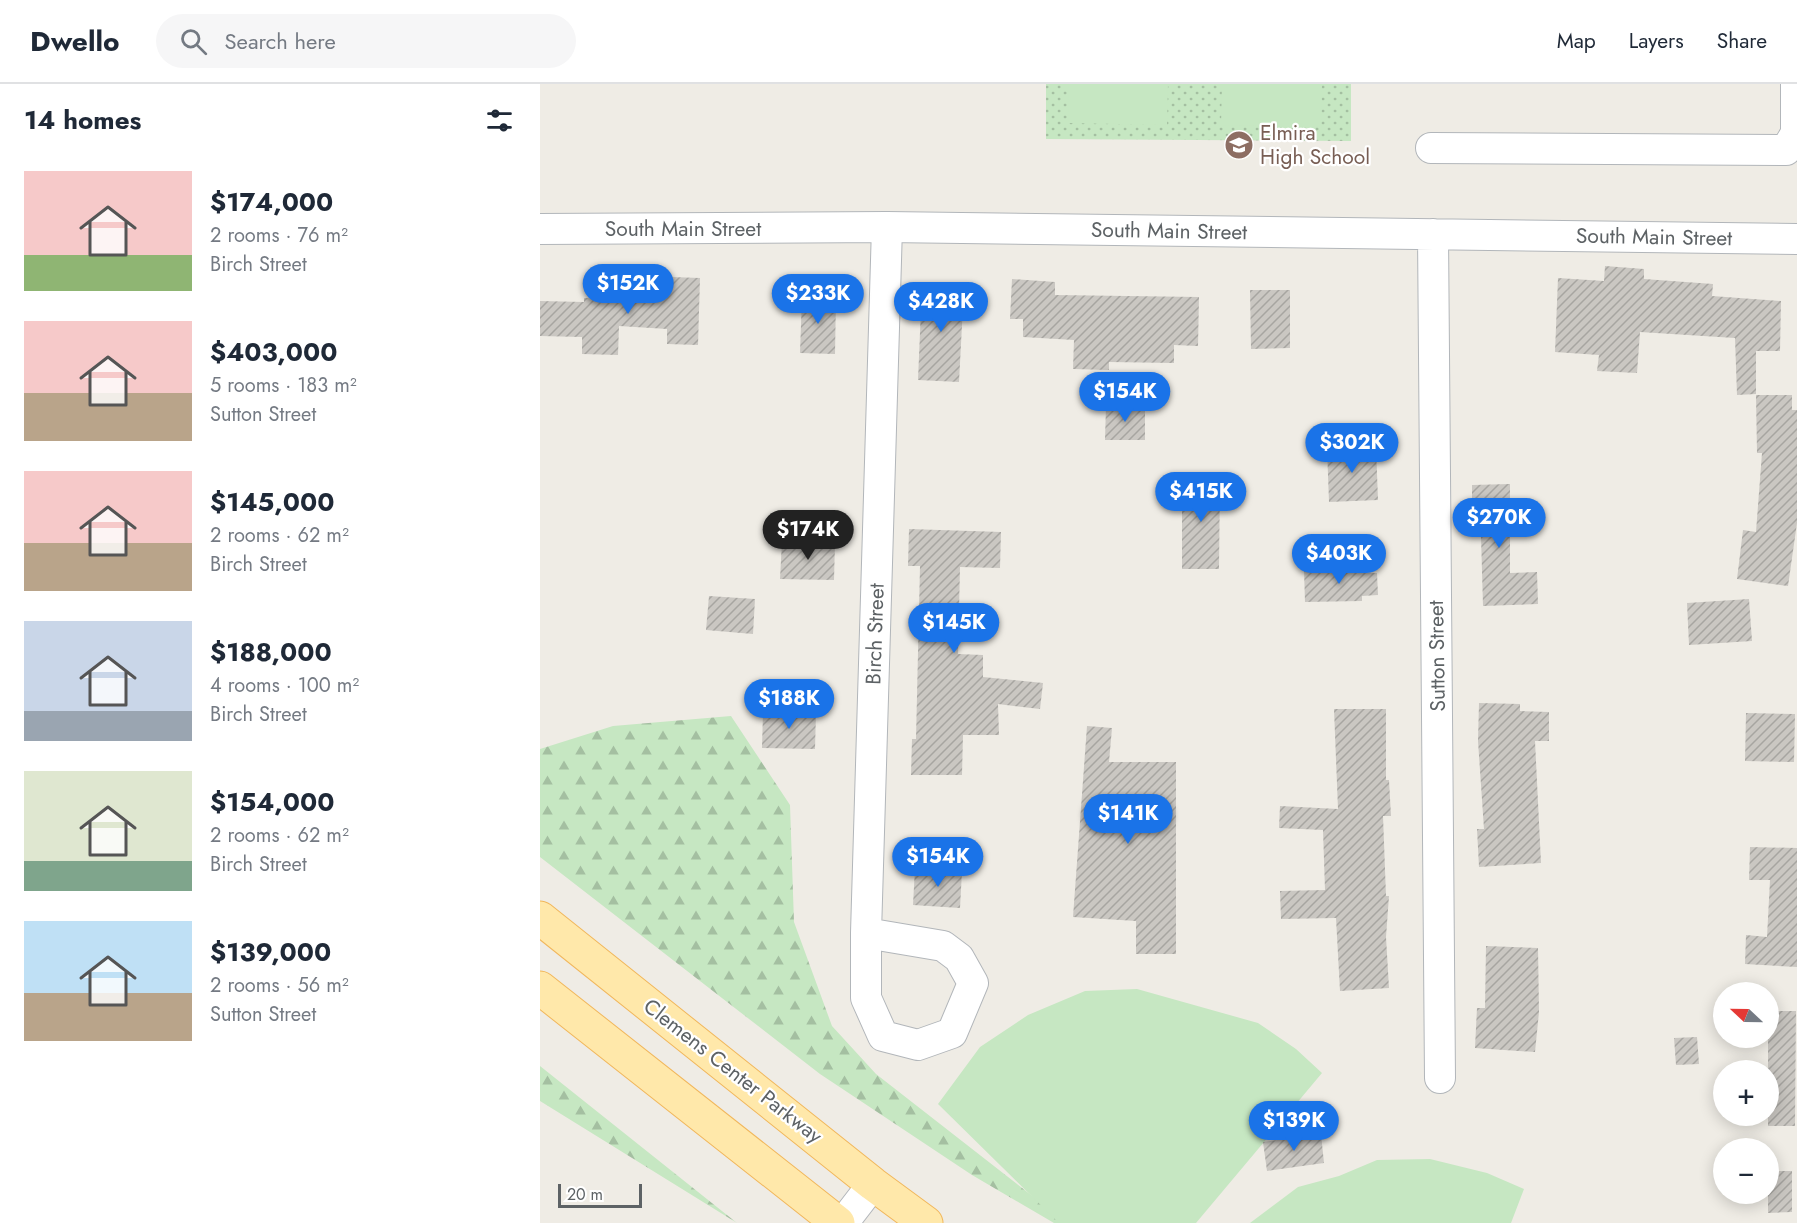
<!DOCTYPE html>
<meta charset="utf-8">
<style>
:root{--surface:#fff;--page:#f6f6f7;--text:#1f2937;--muted:#747a83;--line:#e0e1e3;--accent:#1a73e8}
body{margin:0;font-family:Jost,sans-serif;background:var(--page);color:var(--text);height:100vh;display:flex;flex-direction:column;font-size:22px;white-space:nowrap}
*{box-sizing:border-box;margin:0}
p{font-size:20px;color:var(--muted)}
.icon{flex:none;width:33px;height:33px;fill:none;stroke:currentColor;stroke-width:2;stroke-linecap:round;stroke-linejoin:round}
.map{position:relative;flex:1;overflow:hidden}
.drawer{display:flex;flex-direction:column;background:var(--surface);width:540px}
.drawer>*{flex:none}
.needle{width:39px;rotate:292deg}
.tools{position:absolute;left:1173px;top:898px;display:grid;gap:12px}
.tools a{display:grid;place-items:center;width:66px;height:66px;border-radius:50%;background:var(--surface);box-shadow:0 3px 15px #0003;font-size:30px}
.scale{position:absolute;left:18px;bottom:15px;width:84px;box-sizing:border-box;padding-left:6px;border:3px solid #5d6265;border-top:0;font-size:16px;line-height:21px;white-space:nowrap;color:#5d6265;-webkit-text-stroke:4px #fff;paint-order:stroke}
.price{position:absolute;translate:-50% -51px;padding:0 14px;border-radius:21px;background:var(--accent);color:#fff;font-size:20px;line-height:39px;filter:drop-shadow(0 2px 3px #0008)}
.price::after{content:'';position:absolute;left:50%;top:36px;width:18px;height:14px;margin-left:-9px;background:inherit;clip-path:polygon(0 0,100% 0,50% 100%)}
.price.current{background:#222;color:#fff}
ul{padding:0;list-style:none}
li{display:flex;align-items:center;gap:18px;height:150px;padding:0 24px}
li span{display:grid;place-items:center;flex:none;width:168px;height:120px;border-radius:0px;color:#555}
li>.icon{margin-inline-start:auto}
span .icon{width:72px;height:72px;fill:#fffc;stroke-width:1}
li b{font-size:26px}
h2{display:flex;justify-content:space-between;align-items:center;height:72px;padding:0 24px;font-size:26px}
header{display:flex;align-items:center;gap:36px;box-sizing:border-box;height:84px;padding:0 30px;background:var(--surface);border-bottom:2px solid var(--line)}
header strong{font-size:28px}
nav{display:flex;gap:33px;margin-inline-start:auto;font-size:21px}
.search{width:420px;height:54px;background:var(--page);display:flex;align-items:center;gap:15px;box-sizing:border-box;padding:0 21px;border-radius:33px;color:var(--muted);font-size:22px}
main{display:flex;flex:1;min-height:0}
.map>svg:first-child{display:block}
.forest{fill:url(#forest-firs)}
.park{fill:url(#park-dots)}
.pitch{fill:#c6e7c2}
.building{fill:url(#building-hatch)}
.lines{fill:none;stroke-linecap:round;stroke-linejoin:round}
.minor-casing{stroke:#b2b6ba;stroke-width:32}
.major-casing{stroke:#f1b75c;stroke-width:35}
.minor{stroke:#fff;stroke-width:30}
.major{stroke:#ffe8aa;stroke-width:33}
.labels{text-anchor:middle;dominant-baseline:central;stroke-width:4.5;stroke-linejoin:round;paint-order:stroke}
.education-label{font-size:21px;fill:#785e54;stroke:#fff;text-anchor:start}
.street-label{font-size:21px;fill:#5d6265;stroke:#fff}
</style>
<header>
<strong>Dwello</strong>
<div class="search"><svg class="icon" aria-label="search" viewBox="0 0 24 24"><circle cx="10" cy="10" r="6"/><path d="M15 15l6 6"/></svg>Search here</div>
<nav><a>Map</a><a>Layers</a><a>Share</a></nav>
</header>
<main>
<section class="drawer">
<h2>14 homes<svg class="icon" aria-label="filters" viewBox="0 0 24 24"><path d="M4 7h16M4 17h16"/><circle cx="9" cy="7" r="2"/><circle cx="15" cy="17" r="2"/></svg></h2>
<ul>
<li><span style="background:linear-gradient(#f6c9c9 70%,#8fb573 0)"><svg class="icon" aria-label="home" viewBox="0 0 24 24"><path d="M3 11l9-7 9 7M6 9v11h12V9"/></svg></span><div><b>$174,000</b><p>2 rooms · 76 m²</p><p>Birch Street</p></div></li>
<li><span style="background:linear-gradient(#f6c9c9 60%,#b9a48a 0)"><svg class="icon" aria-label="home" viewBox="0 0 24 24"><path d="M3 11l9-7 9 7M6 9v11h12V9"/></svg></span><div><b>$403,000</b><p>5 rooms · 183 m²</p><p>Sutton Street</p></div></li>
<li><span style="background:linear-gradient(#f6c9c9 60%,#b9a48a 0)"><svg class="icon" aria-label="home" viewBox="0 0 24 24"><path d="M3 11l9-7 9 7M6 9v11h12V9"/></svg></span><div><b>$145,000</b><p>2 rooms · 62 m²</p><p>Birch Street</p></div></li>
<li><span style="background:linear-gradient(#c9d6e8 75%,#9aa5b1 0)"><svg class="icon" aria-label="home" viewBox="0 0 24 24"><path d="M3 11l9-7 9 7M6 9v11h12V9"/></svg></span><div><b>$188,000</b><p>4 rooms · 100 m²</p><p>Birch Street</p></div></li>
<li><span style="background:linear-gradient(#dfe7d0 75%,#7fa58c 0)"><svg class="icon" aria-label="home" viewBox="0 0 24 24"><path d="M3 11l9-7 9 7M6 9v11h12V9"/></svg></span><div><b>$154,000</b><p>2 rooms · 62 m²</p><p>Birch Street</p></div></li>
<li><span style="background:linear-gradient(#bfe0f5 60%,#b9a48a 0)"><svg class="icon" aria-label="home" viewBox="0 0 24 24"><path d="M3 11l9-7 9 7M6 9v11h12V9"/></svg></span><div><b>$139,000</b><p>2 rooms · 56 m²</p><p>Sutton Street</p></div></li>
</ul>
</section>
<div class="map">
<svg width="1257" height="1139" viewBox="0 0 1257 1139">
<defs>
<pattern id="forest-firs" width="22" height="20" patternUnits="userSpaceOnUse" patternTransform="scale(1.5)"><rect width="22" height="20" fill="#c6e7c2"/><path d="M5 1l3.5 6h-7zM16 11l3.5 6h-7z" fill="#a4bfa1"/></pattern>
<pattern id="park-dots" width="8" height="8" patternUnits="userSpaceOnUse" patternTransform="scale(1.5)"><rect width="8" height="8" fill="#c6e7c2"/><path d="M2 2h.1M6 6h.1" fill="none" stroke="#a4bfa1" stroke-width="1.8" stroke-linecap="round"/></pattern>
<pattern id="building-hatch" width="6" height="6" patternUnits="userSpaceOnUse" patternTransform="scale(1.5)"><rect width="6" height="6" fill="#cac7c2"/><path d="M-1 1l2-2M0 6l6-6M5 7l2-2" fill="none" stroke="#a7a5a1"/></pattern>
</defs>
<rect width="100%" height="100%" fill="#efece5"/>
<path class="forest" d="M 191,632 L 250,721 L 254,838 L 292,942 L 336,990 L 527,1139 L 514,1139 L 432,1091 L 280,990 L 0,773 L 0,665 L 73,642 Z
M 0,982 L 197,1139 L 0,1017 Z"/>
<path class="park" d="M 506,0 L 811,0 L 811,57 L 506,55 Z"/>
<path class="pitch" d="M 529,0 L 628,0 L 627,41 L 528,39 Z
M 682,0 L 782,0 L 781,43 L 681,41 Z
M 597,905 L 718,939 L 756,965 L 782,989 L 656,1139 L 519,1139 L 398,1020 L 440,963 L 488,931 L 545,907 Z
M 890,1075 L 947,1089 L 984,1105 L 971,1139 L 710,1139 L 758,1103 L 799,1092 L 837,1076 Z"/>
<path class="building" d="M 1065,182 L 1104,185 L 1104,195 L 1173,200 L 1172,212 L 1241,217 L 1240,267 L 1216,267 L 1216,310 L 1197,311 L 1195,254 L 1100,248 L 1097,289 L 1057,287 L 1059,271 L 1015,268 L 1018,194 L 1064,197 Z
M 104,192 L 160,194 L 158,261 L 127,260 L 127,245 L 79,242 L 78,271 L 42,270 L 42,253 L 0,252 L 0,217 L 44,218 L 44,214 L 103,216 Z
M 472,195 L 515,198 L 515,211 L 659,213 L 658,262 L 634,261 L 634,279 L 569,278 L 569,286 L 533,285 L 534,256 L 483,253 L 483,235 L 470,235 Z
M 382,201 L 424,203 L 419,298 L 378,296 Z
M 710,206 L 750,206 L 750,264 L 711,265 Z
M 262,212 L 296,214 L 295,270 L 260,269 Z
M 1216,311 L 1252,311 L 1252,326 L 1257,326 L 1257,439 L 1248,502 L 1197,495 L 1203,446 L 1216,448 L 1222,369 L 1217,369 Z
M 566,321 L 605,321 L 605,356 L 565,356 Z
M 836,363 L 838,416 L 789,418 L 787,364 Z
M 642,394 L 680,394 L 679,485 L 642,485 Z
M 970,400 L 970,489 L 997,488 L 998,520 L 943,522 L 941,452 L 932,452 L 932,401 Z
M 369,445 L 461,448 L 460,484 L 420,483 L 418,570 L 443,571 L 443,593 L 503,599 L 500,625 L 458,620 L 459,651 L 423,651 L 422,691 L 371,691 L 372,655 L 376,655 L 380,482 L 368,482 Z
M 242,457 L 295,459 L 294,496 L 240,495 Z
M 821,484 L 821,489 L 837,489 L 838,511 L 822,512 L 822,517 L 765,518 L 764,486 Z
M 169,512 L 215,515 L 213,550 L 166,546 Z
M 1209,515 L 1212,557 L 1149,561 L 1147,519 Z
M 939,619 L 980,620 L 980,627 L 1009,628 L 1009,657 L 995,657 L 1001,779 L 939,783 L 937,745 L 944,745 L 938,657 Z
M 794,625 L 846,625 L 846,696 L 849,696 L 851,732 L 843,732 L 846,812 L 849,812 L 846,853 L 849,904 L 800,907 L 796,834 L 741,835 L 740,807 L 785,806 L 783,746 L 739,744 L 740,722 L 798,725 Z
M 223,627 L 276,628 L 275,665 L 222,664 Z
M 1206,629 L 1255,630 L 1254,678 L 1205,677 Z
M 547,642 L 572,644 L 569,678 L 636,678 L 636,870 L 596,870 L 596,837 L 533,833 Z
M 1210,763 L 1257,764 L 1257,883 L 1205,880 L 1206,851 L 1227,853 L 1230,796 L 1209,796 Z
M 375,784 L 422,787 L 420,824 L 373,821 Z
M 946,862 L 998,864 L 999,928 L 995,968 L 935,964 L 937,924 L 945,924 Z
M 1228,927 L 1256,927 L 1255,1042 L 1228,1042 Z
M 1157,953 L 1159,980 L 1136,981 L 1134,954 Z
M 781,1050 L 784,1079 L 727,1087 L 723,1058 Z
M 1228,1087 L 1252,1087 L 1252,1128 L 1228,1129 Z"/>
<g class="lines">
<g class="minor-casing">
<path id="minor" d="M 891,64 L 1246,66 L 1256,49 L 1256,0
M 0,145 L 347,143 L 1257,155
M 893,150 L 900,994
M 326,849 L 403,862 L 419,874 L 433,899 L 412,949 L 378,961 L 343,952 L 326,914 L 326,849 L 347,143
M 303,1139 L 333,1100"/>
</g>
<g class="major-casing">
<path id="major" d="M 0,834 L 333,1100 L 386,1139
M 0,904 L 298,1139"/>
</g>
<use href="#minor" class="minor"/>
<use href="#major" class="major"/>
</g>
<defs>
<g id="school-disc" transform="scale(1.5)"><circle r="9.5" fill="#8d6e63" stroke="#fff"/><path d="M0-5L7-2L0 1L-7-2ZM-4 1L0 2.5L4 1V4Q0 6-4 4Z" fill="#fff"/></g>
</defs>
<g fill-rule="evenodd">
<use href="#school-disc" x="699" y="61"/>
</g>
<g class="labels">
<g class="education-label">
<text x="720" y="49">Elmira<tspan x="720" dy="24">High School</tspan></text>
</g>
<g class="street-label">
<text x="143" y="145">South Main Street</text>
<text transform="translate(629 147) rotate(1)">South Main Street</text>
<text transform="translate(1114 153) rotate(1)">South Main Street</text>
<text transform="translate(335 550) rotate(-88)">Birch Street</text>
<text transform="translate(897 572) rotate(-91)">Sutton Street</text>
<text transform="translate(193 987) rotate(38)">Clemens Center Parkway</text>
</g>
</g>
</svg>
<div class="tools">
<a><svg class="needle" viewBox="-14 -14 28 28"><path d="M0-13l5 13h-10z" fill="#e53935"/><path d="M0 13l5-13h-10z" fill="#747a83"/></svg></a>
<a>+</a>
<a>−</a>
</div>
<div class="scale">20 m</div>
<b class="price" style="left:88px;top:231px">$152K</b>
<b class="price" style="left:278px;top:241px">$233K</b>
<b class="price" style="left:401px;top:249px">$428K</b>
<b class="price" style="left:585px;top:339px">$154K</b>
<b class="price" style="left:812px;top:390px">$302K</b>
<b class="price" style="left:661px;top:439px">$415K</b>
<b class="price" style="left:959px;top:465px">$270K</b>
<b class="price current" style="left:268px;top:477px">$174K</b>
<b class="price" style="left:799px;top:501px">$403K</b>
<b class="price" style="left:414px;top:570px">$145K</b>
<b class="price" style="left:249px;top:646px">$188K</b>
<b class="price" style="left:588px;top:761px">$141K</b>
<b class="price" style="left:398px;top:804px">$154K</b>
<b class="price" style="left:754px;top:1068px">$139K</b>
</div>
</main>
